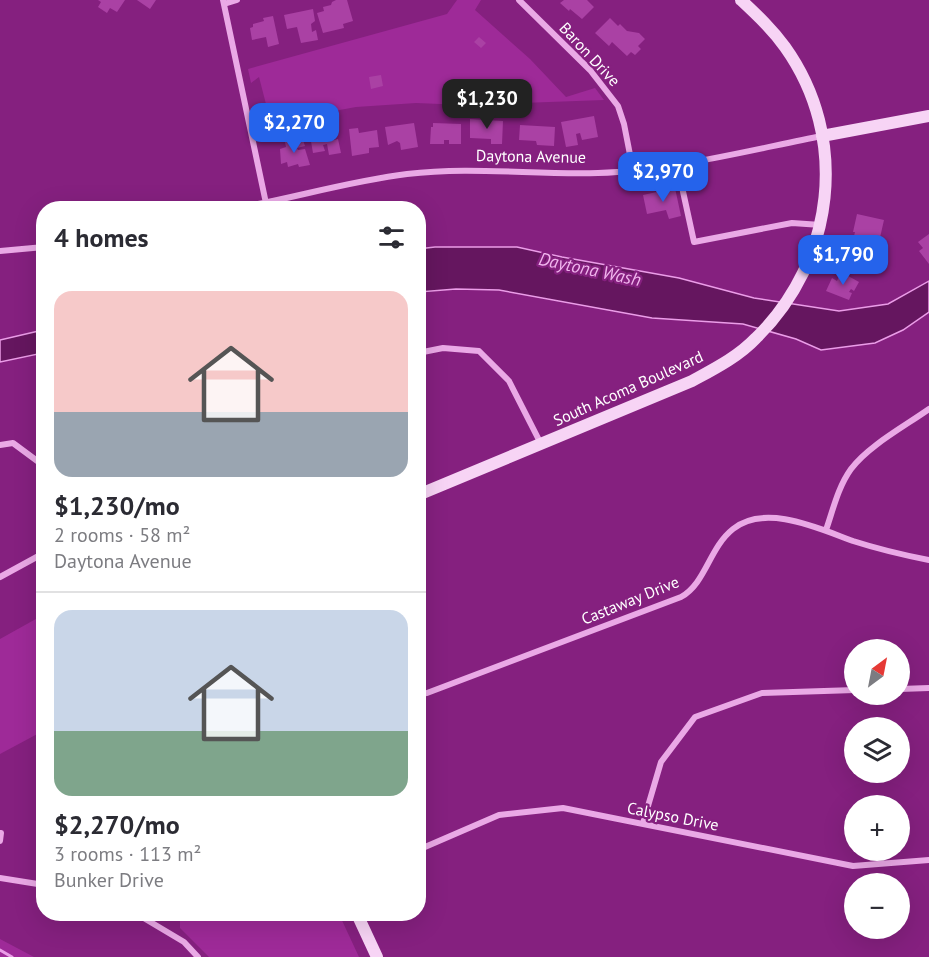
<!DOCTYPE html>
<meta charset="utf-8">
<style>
:root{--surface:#fff;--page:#f2f2f3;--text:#2b2b33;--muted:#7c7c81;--line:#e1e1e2;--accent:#2563eb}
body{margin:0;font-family:"PT Sans",sans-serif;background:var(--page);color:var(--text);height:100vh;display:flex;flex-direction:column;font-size:22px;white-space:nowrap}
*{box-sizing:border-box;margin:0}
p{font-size:20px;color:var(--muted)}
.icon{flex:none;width:33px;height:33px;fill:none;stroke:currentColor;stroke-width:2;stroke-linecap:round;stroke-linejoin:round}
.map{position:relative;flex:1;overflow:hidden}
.drawer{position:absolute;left:36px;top:201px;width:390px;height:720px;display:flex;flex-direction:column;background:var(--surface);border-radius:24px;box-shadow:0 6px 24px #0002}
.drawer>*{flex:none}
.needle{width:39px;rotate:32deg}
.buttons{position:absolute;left:844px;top:639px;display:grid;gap:12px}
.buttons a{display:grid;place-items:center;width:66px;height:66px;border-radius:50%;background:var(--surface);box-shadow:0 6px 24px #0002;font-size:30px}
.price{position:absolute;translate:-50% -51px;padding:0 14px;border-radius:12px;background:var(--accent);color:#fff;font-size:20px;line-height:39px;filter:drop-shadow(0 2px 3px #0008)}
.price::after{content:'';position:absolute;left:50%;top:36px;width:18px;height:14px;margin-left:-9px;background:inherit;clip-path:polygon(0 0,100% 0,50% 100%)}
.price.active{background:#222;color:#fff}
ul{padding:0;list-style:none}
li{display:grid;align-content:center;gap:12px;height:318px;padding:0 18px}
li+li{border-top:2px solid var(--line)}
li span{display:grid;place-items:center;height:186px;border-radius:18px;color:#555}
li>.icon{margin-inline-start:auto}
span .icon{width:108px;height:108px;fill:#fffc;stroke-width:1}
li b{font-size:26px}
h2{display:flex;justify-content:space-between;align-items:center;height:72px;padding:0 18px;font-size:26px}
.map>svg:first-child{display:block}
.green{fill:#9e2a98}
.water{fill:#65165f;stroke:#eb9de8;stroke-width:1.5}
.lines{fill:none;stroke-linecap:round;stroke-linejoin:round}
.stream{stroke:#eb9de8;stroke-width:3}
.building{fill:#aa41a4}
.street{stroke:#eaa9e6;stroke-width:6}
.secondary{stroke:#f7d4f5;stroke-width:12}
.labels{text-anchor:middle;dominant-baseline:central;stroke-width:4.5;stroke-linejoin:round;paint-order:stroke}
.street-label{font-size:16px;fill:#fff;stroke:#85207f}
.water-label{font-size:18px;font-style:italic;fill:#f1b5ee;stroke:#85207f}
</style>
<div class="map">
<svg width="929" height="957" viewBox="0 0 929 957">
<rect width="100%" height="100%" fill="#85207f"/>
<path class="green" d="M 457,0 L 481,0 L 475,10 L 530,59 L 566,97 L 595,88 L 604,100 L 465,105 L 416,103 L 356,107 L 258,125 L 255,118 L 267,108 L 259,77 L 251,83 L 248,69 L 447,14 Z
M 43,615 L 43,731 L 0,754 L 0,639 Z
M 180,914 L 339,914 L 359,957 L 209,957 L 180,928 Z
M 0,939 L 34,957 L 0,957 Z"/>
<path class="water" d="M 435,247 L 517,247 L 562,257 L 679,278 L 754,298 L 839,311 L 888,304 L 929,281 L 929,312 L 903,330 L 875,343 L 821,350 L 796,339 L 743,324 L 652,318 L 499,290 L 456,289 L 419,292 L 418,249 Z
M 43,330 L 43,353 L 0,362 L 0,340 Z"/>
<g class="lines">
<path class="stream" d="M 0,950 L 12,957"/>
</g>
<path class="building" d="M 98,0 L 125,0 L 117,12 L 110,8 L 107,13 L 98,7 L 101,2 Z
M 137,0 L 156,0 L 150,9 Z
M 336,0 L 347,0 L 353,21 L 343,24 L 344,28 L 323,33 L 317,13 L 324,11 L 323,7 L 331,5 L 332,2 Z
M 564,0 L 587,0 L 594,7 L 582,19 L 570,9 L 569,11 L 560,3 Z
M 313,9 L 315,21 L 311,24 L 312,32 L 316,30 L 318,40 L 301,43 L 297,27 L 287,29 L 284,15 Z
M 273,16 L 279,44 L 268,47 L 266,37 L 252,40 L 250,28 L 253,27 L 253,24 L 264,21 L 263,18 Z
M 610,18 L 618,26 L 620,24 L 627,31 L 639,33 L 645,39 L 638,46 L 641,49 L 635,55 L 631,52 L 627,56 L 612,42 L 609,46 L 595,33 Z
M 479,37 L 486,43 L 481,48 L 474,42 Z
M 381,75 L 383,86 L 371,89 L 369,77 Z
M 594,116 L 598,137 L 582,140 L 580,133 L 576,134 L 578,145 L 566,147 L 561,122 Z
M 301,119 L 303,131 L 285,135 L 283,123 Z
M 470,119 L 503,121 L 502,144 L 491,144 L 491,139 L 470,138 Z
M 414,123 L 418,147 L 401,150 L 400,143 L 397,141 L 388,145 L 385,127 Z
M 433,123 L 461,124 L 461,144 L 449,144 L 449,140 L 444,140 L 444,144 L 430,144 L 431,127 L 433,127 Z
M 520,125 L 555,127 L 554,146 L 537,145 L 536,141 L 519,140 Z
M 332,127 L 334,140 L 338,139 L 341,153 L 329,155 L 327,144 L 323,145 L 325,151 L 313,153 L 309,130 Z
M 358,128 L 359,133 L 377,130 L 379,147 L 369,148 L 369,153 L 352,156 L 349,129 Z
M 302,137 L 305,146 L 297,148 L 298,150 L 305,149 L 310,165 L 299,167 L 298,164 L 288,167 L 287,162 L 281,164 L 280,149 L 286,147 L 285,142 Z
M 675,188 L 681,216 L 669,219 L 666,210 L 647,214 L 643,195 Z
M 857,214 L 884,220 L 879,242 L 854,236 L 855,232 L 853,232 Z
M 929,234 L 929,264 L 919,251 L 923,248 L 918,242 Z
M 859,243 L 884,249 L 878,274 L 857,269 L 860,260 L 866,262 L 867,256 L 856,253 Z
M 841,272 L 859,282 L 854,291 L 851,289 L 849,292 L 852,293 L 849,300 L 826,291 L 832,278 L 837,281 Z"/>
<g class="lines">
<path class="street" d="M 223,0 L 267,208
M 519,0 L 590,70 L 618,106 L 624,124 L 633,170
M 224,4 L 237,0
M 677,164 L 694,242 L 792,223 L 821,225
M 238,208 C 294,198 350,181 407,174 C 470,166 534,175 598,173 C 669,171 751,150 822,136
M 0,251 L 44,247
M 418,353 L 443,348 L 479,351 L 509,381 L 541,444
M 0,445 L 13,443 L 44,466
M 826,530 C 833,510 838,487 851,469 C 868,446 905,426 929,409
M 0,577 L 44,553
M 900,689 L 929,688
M 418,694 L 427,693 L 681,597 C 706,583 709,548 733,529 C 765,503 820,529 853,541 C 878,549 903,555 929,560
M 643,823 L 661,762 L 695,717 L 762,693 L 855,690
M 0,841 L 1,833
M 418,850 L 499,815 L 563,808 L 853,866 L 929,860
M 0,878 L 44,885
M 137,914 L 184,942 L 198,957"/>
<path class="secondary" d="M 822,136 L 929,116
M 418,495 L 692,381 C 714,369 738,357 756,338 C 835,261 850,138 785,47 C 772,29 757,15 741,0
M 357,914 L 377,957"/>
</g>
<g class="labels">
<g class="street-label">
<text transform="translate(590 54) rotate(47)">Baron Drive</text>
<text transform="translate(531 156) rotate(1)">Daytona Avenue</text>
<text transform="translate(628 388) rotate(-24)">South Acoma Boulevard</text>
<text transform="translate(630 600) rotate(-22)">Castaway Drive</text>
<text transform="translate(673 816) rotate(11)">Calypso Drive</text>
</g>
<g class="water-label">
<text transform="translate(590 269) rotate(12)">Daytona Wash</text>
</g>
</g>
</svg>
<div class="buttons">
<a><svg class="needle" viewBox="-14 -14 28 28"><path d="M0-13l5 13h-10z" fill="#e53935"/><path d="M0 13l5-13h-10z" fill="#7c7c81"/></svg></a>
<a><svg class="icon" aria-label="layers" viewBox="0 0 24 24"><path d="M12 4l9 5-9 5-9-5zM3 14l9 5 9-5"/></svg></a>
<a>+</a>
<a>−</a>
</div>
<b class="price active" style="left:487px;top:130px">$1,230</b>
<b class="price" style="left:294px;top:154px">$2,270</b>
<b class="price" style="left:663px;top:203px">$2,970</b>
<b class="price" style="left:843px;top:286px">$1,790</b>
<section class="drawer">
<h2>4 homes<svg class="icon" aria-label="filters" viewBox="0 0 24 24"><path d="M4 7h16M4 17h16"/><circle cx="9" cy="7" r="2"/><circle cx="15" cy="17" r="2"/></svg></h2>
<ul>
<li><span style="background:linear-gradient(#f6c9c9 65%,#9aa5b1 0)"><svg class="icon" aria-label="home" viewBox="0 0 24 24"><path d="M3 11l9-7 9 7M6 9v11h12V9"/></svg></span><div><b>$1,230/mo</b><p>2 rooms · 58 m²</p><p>Daytona Avenue</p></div></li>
<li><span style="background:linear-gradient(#c9d6e8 65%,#7fa58c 0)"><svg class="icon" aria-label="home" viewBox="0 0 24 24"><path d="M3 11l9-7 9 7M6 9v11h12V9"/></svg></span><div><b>$2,270/mo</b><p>3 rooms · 113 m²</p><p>Bunker Drive</p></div></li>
</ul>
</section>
</div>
